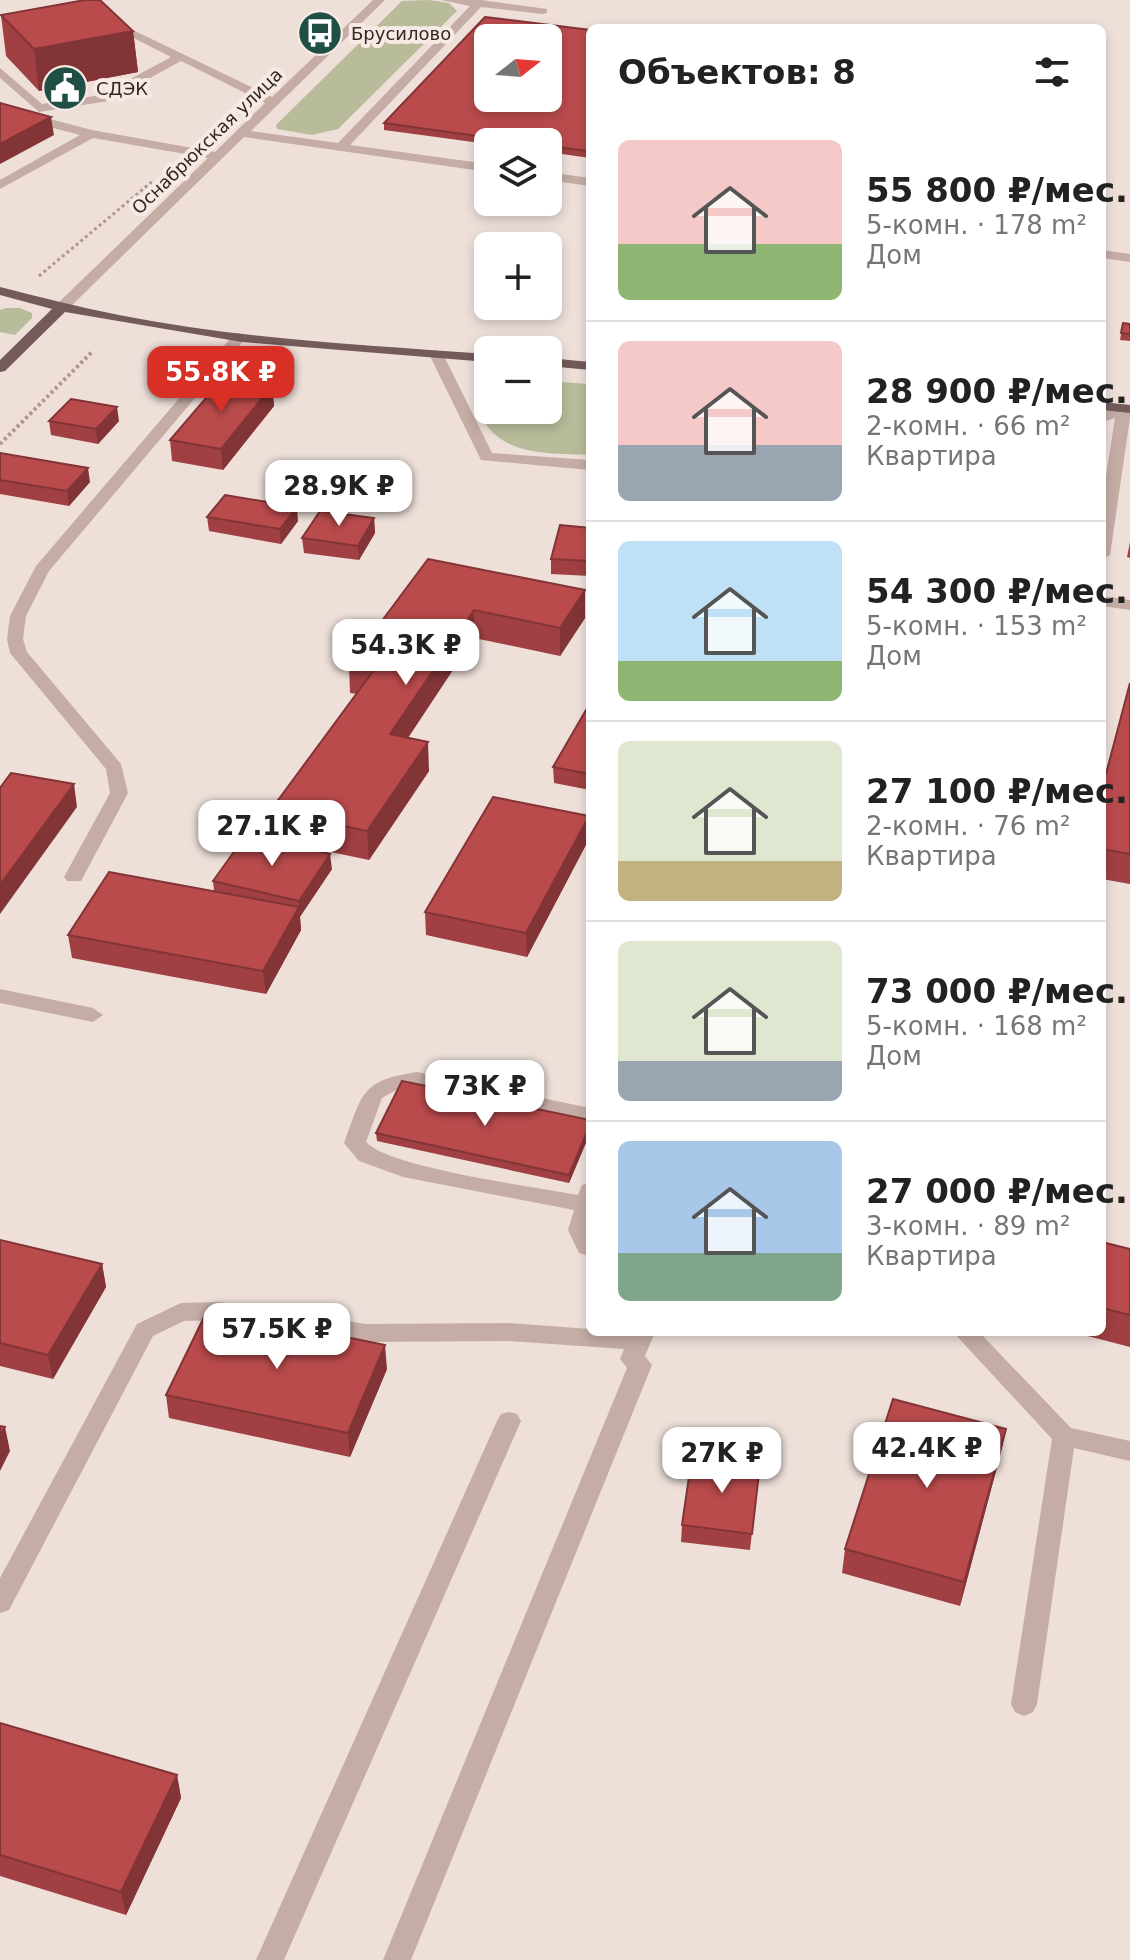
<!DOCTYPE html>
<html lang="ru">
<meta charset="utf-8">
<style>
:root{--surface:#fff;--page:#f2f2f2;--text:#222;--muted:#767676;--line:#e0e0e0;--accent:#d93025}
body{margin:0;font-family:"DejaVu Sans",sans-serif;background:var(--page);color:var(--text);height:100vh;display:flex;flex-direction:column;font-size:30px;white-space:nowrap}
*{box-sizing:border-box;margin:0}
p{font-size:26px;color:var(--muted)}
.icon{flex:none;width:44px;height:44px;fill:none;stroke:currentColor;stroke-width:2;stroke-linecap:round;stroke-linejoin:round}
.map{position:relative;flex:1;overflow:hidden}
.details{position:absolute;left:586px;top:24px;width:520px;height:1312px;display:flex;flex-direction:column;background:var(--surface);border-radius:12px;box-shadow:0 4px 12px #0003}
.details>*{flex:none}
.needle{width:52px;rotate:73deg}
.fabs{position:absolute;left:474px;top:24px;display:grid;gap:16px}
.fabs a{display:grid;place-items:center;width:88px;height:88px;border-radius:12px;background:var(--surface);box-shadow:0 4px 12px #0003;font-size:40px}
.price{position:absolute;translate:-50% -68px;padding:0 18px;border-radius:16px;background:#fff;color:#222;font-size:26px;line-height:52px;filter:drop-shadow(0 2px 4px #0008)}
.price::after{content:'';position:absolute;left:50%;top:48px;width:24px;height:18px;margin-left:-12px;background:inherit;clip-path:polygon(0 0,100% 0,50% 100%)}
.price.on{background:var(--accent);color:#fff}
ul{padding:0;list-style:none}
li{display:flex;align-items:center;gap:24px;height:200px;padding:0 32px}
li+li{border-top:2px solid var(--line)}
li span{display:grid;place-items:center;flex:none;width:224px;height:160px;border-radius:12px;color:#555}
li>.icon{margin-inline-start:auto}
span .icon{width:96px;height:96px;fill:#fffc;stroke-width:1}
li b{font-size:34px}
h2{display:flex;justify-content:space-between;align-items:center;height:96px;padding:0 32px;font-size:34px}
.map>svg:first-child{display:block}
.green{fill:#b9bc9b}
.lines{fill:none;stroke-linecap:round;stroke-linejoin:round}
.path-far1{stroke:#b19691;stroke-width:3;stroke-dasharray:3 3;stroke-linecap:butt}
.path{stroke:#b19691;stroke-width:4;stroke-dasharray:3 3;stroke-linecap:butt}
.minor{fill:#c5ada6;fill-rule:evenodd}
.major{fill:#735b59;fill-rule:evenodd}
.wall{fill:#a04042}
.shaded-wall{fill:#823436}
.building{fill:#ba4b4d;stroke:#823436;stroke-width:2;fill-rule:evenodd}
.labels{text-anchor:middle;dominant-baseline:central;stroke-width:8;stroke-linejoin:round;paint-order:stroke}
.far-poi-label{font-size:18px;fill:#322726;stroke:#f7eae5;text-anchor:start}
.far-street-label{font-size:18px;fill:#322726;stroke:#f7eae5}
</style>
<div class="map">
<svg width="1130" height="1960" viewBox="0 0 1130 1960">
<rect width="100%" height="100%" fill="#eedfd9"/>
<path class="green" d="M 429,0 L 449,3 L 457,11 L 338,129 L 312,135 L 277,129 L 276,125 L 402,1 Z
M 6,308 L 20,308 L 32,313 L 32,318 L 15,335 L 0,332 L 0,310 Z
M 561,382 L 590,384 L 590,455 C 554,453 505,457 484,421 L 489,410 L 548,410 L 548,384 Z"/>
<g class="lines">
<path class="path-far1" d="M 39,276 L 154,180"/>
<path class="path" d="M 0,444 L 92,352"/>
<path class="minor" d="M 373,0 L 385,0 L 251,131 L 338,143 L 470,6 L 441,0 L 481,0 L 547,9 L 547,13 L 543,14 L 481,7 L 350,145 L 488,164 L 488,172 L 244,137 L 65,312 L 55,312 L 55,306 L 208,158 L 93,138 L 0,189 L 0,180 L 80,135 L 0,114 L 0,106 L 92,130 L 215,152 L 265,103 L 181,61 L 108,101 L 39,112 L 0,78 L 0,68 L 42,104 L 101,95 L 171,57 L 106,24 L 106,20 L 110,19 L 272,97 Z
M 548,172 L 590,178 L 590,186 L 548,180 Z
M 1102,250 L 1130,254 L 1130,262 L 1102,258 Z
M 239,333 L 246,337 L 244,340 L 49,571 L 26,616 L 23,639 L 27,652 L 121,764 L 128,793 L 81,881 L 67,881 L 64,877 L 110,793 L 106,769 L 10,653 L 7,639 L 10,616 L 36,566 L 234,334 Z
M 436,350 L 443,354 L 492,453 L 590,460 L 590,470 L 481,460 L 429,354 Z
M 1124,404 L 1130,406 L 1130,418 L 1110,555 L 1102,560 L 1102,502 L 1115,418 L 1102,422 L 1102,412 Z
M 1102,596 L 1130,600 L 1130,610 L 1102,606 Z
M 0,989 L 93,1008 L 103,1015 L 93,1022 L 0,1003 Z
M 417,1072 L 590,1108 L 590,1122 L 417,1086 L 398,1089 L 382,1098 L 366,1142 C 390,1168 536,1187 578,1195 L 582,1185 L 590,1183 L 590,1256 L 579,1253 L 568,1230 L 574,1210 L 403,1177 L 359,1161 L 344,1143 C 363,1093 360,1081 417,1072 Z
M 219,1302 L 366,1324 L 509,1323 L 590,1329 L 590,1332 L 655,1332 L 645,1356 L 652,1365 L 411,1960 L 383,1960 L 627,1368 L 620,1359 L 624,1349 L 509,1341 L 366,1342 L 219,1320 L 184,1321 L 153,1336 L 9,1610 L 0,1613 L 0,1578 L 137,1324 L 181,1303 Z
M 953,1332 L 979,1332 L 1071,1428 L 1130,1441 L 1130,1461 L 1074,1448 L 1037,1704 L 1033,1712 L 1024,1716 L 1015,1712 L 1011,1704 L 1052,1439 Z
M 509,1412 L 517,1414 L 521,1421 L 284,1960 L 256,1960 L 497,1421 L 501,1414 Z"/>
<path class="major" d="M 0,287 C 39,297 79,307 119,315 C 240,339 365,345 488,354 L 488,362 L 242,342 L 65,312 L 5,371 L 0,372 L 0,360 L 52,309 L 0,295 Z
M 548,358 L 590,362 L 590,370 L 548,366 Z
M 1102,402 L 1130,405 L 1130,413 L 1102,410 Z"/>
</g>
<path class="wall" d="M 1,15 L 133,31 L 138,72 L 39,91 L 6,56 Z
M 590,30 L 590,158 L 548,152 L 548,142 L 488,142 L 488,144 L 384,130 L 384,123 Z
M 1123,323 L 1130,324 L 1130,341 L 1120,340 Z
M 272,386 L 274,406 L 223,470 L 172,461 L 170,440 Z
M 49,421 L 119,421 L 98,444 L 51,435 Z
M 0,453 L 90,482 L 69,506 L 0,494 Z
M 207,517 L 298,521 L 281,544 L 209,531 Z
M 374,518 L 375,533 L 359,560 L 304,553 L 302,538 Z
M 590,528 L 590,576 L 551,574 L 551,559 Z
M 1130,542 L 1130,558 L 1127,557 Z
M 428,559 L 585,618 L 560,656 L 474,638 L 408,738 L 429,771 L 369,860 L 273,840 L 270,811 L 357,694 L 350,693 L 349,665 Z
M 1130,683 L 1130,884 L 1102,879 L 1102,789 Z
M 590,710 L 590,790 L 554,783 L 553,767 Z
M 589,816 L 589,839 L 527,957 L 426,935 L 425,912 Z
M 332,869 L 300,916 L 301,930 L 266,994 L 72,958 L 68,935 L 214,891 L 213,881 Z
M 590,1120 L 590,1133 L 569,1183 L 377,1141 L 376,1133 Z
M 0,1240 L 102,1264 L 106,1287 L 53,1379 L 0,1366 Z
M 1102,1242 L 1130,1249 L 1130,1347 L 1072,1332 L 1102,1332 Z
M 387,1369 L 350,1457 L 169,1418 L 166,1395 Z
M 1006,1429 L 1001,1452 L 960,1606 L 842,1573 L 845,1549 Z
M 760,1464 L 750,1550 L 681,1542 L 682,1525 Z
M 0,1723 L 177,1775 L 181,1798 L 126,1915 L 0,1876 Z"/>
<path class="shaded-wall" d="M 133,31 L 138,72 L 39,91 L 34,49 Z
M 51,117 L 54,135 L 0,164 L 0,144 Z
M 272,386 L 274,406 L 223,470 L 221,449 Z
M 117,407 L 119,421 L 98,444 L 96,429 Z
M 88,468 L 90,482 L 69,506 L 67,491 Z
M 297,507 L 298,521 L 281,544 L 280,529 Z
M 374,518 L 375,533 L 359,560 L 358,546 Z
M 585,590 L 585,618 L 560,656 L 560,628 Z
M 474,610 L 474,638 L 391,763 L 390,734 Z
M 428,742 L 429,771 L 369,860 L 367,831 Z
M 74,784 L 77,807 L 0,914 L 0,885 Z
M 589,816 L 589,839 L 527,957 L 526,933 Z
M 330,854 L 332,869 L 300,917 L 299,901 Z
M 299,907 L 301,930 L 266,994 L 263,971 Z
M 590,1125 L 590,1133 L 569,1183 L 569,1175 Z
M 102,1264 L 106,1287 L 53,1379 L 48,1355 Z
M 385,1345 L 387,1369 L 350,1457 L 348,1433 Z
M 5,1427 L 10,1451 L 0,1471 L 0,1436 Z
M 1006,1429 L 1001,1452 L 960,1606 L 964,1582 Z
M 177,1775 L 181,1798 L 126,1915 L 121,1892 Z"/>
<path class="building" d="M 85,0 L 100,0 L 133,31 L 34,49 L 1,15 Z
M 485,17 L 590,30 L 590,151 L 548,146 L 548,142 L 521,142 L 384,123 ZM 488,38 L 548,38 L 548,98 L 488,98 Z
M 0,103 L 51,117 L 0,144 Z
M 1123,323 L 1130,324 L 1130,334 L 1121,333 Z
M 223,378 L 272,386 L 221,449 L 170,440 Z
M 71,399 L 117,407 L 96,429 L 49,421 Z
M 0,453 L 88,468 L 67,491 L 0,480 Z
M 225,495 L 297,507 L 280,529 L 207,517 Z
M 320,511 L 374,518 L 358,546 L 302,538 Z
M 560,525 L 590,528 L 590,561 L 551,559 Z
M 428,559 L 585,590 L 560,628 L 474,610 L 390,734 L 428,742 L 367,831 L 270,811 L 374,670 L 349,665 Z
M 1130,683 L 1130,854 L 1102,849 L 1102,789 Z
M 586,710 L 590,710 L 590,774 L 553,767 Z
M 11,773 L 74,784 L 0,885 L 0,788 Z
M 493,797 L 589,816 L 526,933 L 425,912 Z
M 246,835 L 330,854 L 299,901 L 213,881 Z
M 109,872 L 299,907 L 263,971 L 68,935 Z
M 402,1081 L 590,1120 L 590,1125 L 569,1175 L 376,1133 Z
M 0,1240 L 102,1264 L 48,1355 L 0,1343 Z
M 1102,1242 L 1130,1249 L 1130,1315 L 1102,1308 Z
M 208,1309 L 385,1345 L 348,1433 L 166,1395 Z
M 893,1399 L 1006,1429 L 964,1582 L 845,1549 Z
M 0,1426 L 5,1427 L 0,1436 Z
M 692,1456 L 760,1464 L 752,1534 L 682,1525 Z
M 0,1723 L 177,1775 L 121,1892 L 0,1855 Z"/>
<defs>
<g id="bus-disc" transform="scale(2.3)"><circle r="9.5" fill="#204f46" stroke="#f7eae5"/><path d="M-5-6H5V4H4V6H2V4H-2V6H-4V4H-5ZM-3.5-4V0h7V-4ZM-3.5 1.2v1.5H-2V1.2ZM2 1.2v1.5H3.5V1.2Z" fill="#fff"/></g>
<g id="civic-disc" transform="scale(2.3)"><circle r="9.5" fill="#204f46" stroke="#f7eae5"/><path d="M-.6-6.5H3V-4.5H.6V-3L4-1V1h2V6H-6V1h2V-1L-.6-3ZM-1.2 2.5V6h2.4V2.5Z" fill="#fff"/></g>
</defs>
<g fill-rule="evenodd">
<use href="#bus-disc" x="320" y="33"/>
<use href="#civic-disc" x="65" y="88"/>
</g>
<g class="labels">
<g class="far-poi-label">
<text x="351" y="33">Брусилово</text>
<text x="96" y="88">СДЭК</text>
</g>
<g class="far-street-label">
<text transform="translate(207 141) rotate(-44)">Оснабрюкская улица</text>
</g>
</g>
</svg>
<div class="fabs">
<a><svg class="needle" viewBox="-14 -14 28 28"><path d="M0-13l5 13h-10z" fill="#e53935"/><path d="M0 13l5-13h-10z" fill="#767676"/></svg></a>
<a><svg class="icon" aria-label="layers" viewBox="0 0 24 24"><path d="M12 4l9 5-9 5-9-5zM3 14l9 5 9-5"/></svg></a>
<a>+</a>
<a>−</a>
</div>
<b class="price on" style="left:221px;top:414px">55.8K ₽</b>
<b class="price" style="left:339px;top:528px">28.9K ₽</b>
<b class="price" style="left:406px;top:687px">54.3K ₽</b>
<b class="price" style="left:272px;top:868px">27.1K ₽</b>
<b class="price" style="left:485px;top:1128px">73K ₽</b>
<b class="price" style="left:277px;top:1371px">57.5K ₽</b>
<b class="price" style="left:927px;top:1490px">42.4K ₽</b>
<b class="price" style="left:722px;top:1495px">27K ₽</b>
<section class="details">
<h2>Объектов: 8<svg class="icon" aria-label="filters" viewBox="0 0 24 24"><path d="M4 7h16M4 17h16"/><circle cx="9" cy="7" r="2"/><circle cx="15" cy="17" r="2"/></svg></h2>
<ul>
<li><span style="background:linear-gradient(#f6c9c9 65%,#8fb573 0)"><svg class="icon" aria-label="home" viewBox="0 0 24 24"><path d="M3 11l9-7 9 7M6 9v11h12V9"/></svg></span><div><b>55 800 ₽/мес.</b><p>5-комн. · 178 m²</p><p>Дом</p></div></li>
<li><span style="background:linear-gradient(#f6c9c9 65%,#9aa5b1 0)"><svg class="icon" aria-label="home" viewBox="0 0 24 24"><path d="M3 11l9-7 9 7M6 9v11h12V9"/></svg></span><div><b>28 900 ₽/мес.</b><p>2-комн. · 66 m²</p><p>Квартира</p></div></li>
<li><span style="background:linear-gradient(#bfe0f5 75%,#8fb573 0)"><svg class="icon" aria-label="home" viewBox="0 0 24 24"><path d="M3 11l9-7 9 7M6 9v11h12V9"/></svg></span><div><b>54 300 ₽/мес.</b><p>5-комн. · 153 m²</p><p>Дом</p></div></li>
<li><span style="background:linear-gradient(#dfe7d0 75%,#c2b280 0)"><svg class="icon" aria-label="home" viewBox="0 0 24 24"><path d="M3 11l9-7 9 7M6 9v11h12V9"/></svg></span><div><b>27 100 ₽/мес.</b><p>2-комн. · 76 m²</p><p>Квартира</p></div></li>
<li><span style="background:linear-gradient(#dfe7d0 75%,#9aa5b1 0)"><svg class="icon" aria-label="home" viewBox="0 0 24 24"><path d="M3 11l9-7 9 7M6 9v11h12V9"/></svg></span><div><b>73 000 ₽/мес.</b><p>5-комн. · 168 m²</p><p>Дом</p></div></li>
<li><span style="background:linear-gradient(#a9c7e8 70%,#7fa58c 0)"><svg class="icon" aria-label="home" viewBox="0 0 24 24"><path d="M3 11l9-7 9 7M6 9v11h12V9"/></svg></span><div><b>27 000 ₽/мес.</b><p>3-комн. · 89 m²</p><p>Квартира</p></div></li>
</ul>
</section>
</div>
